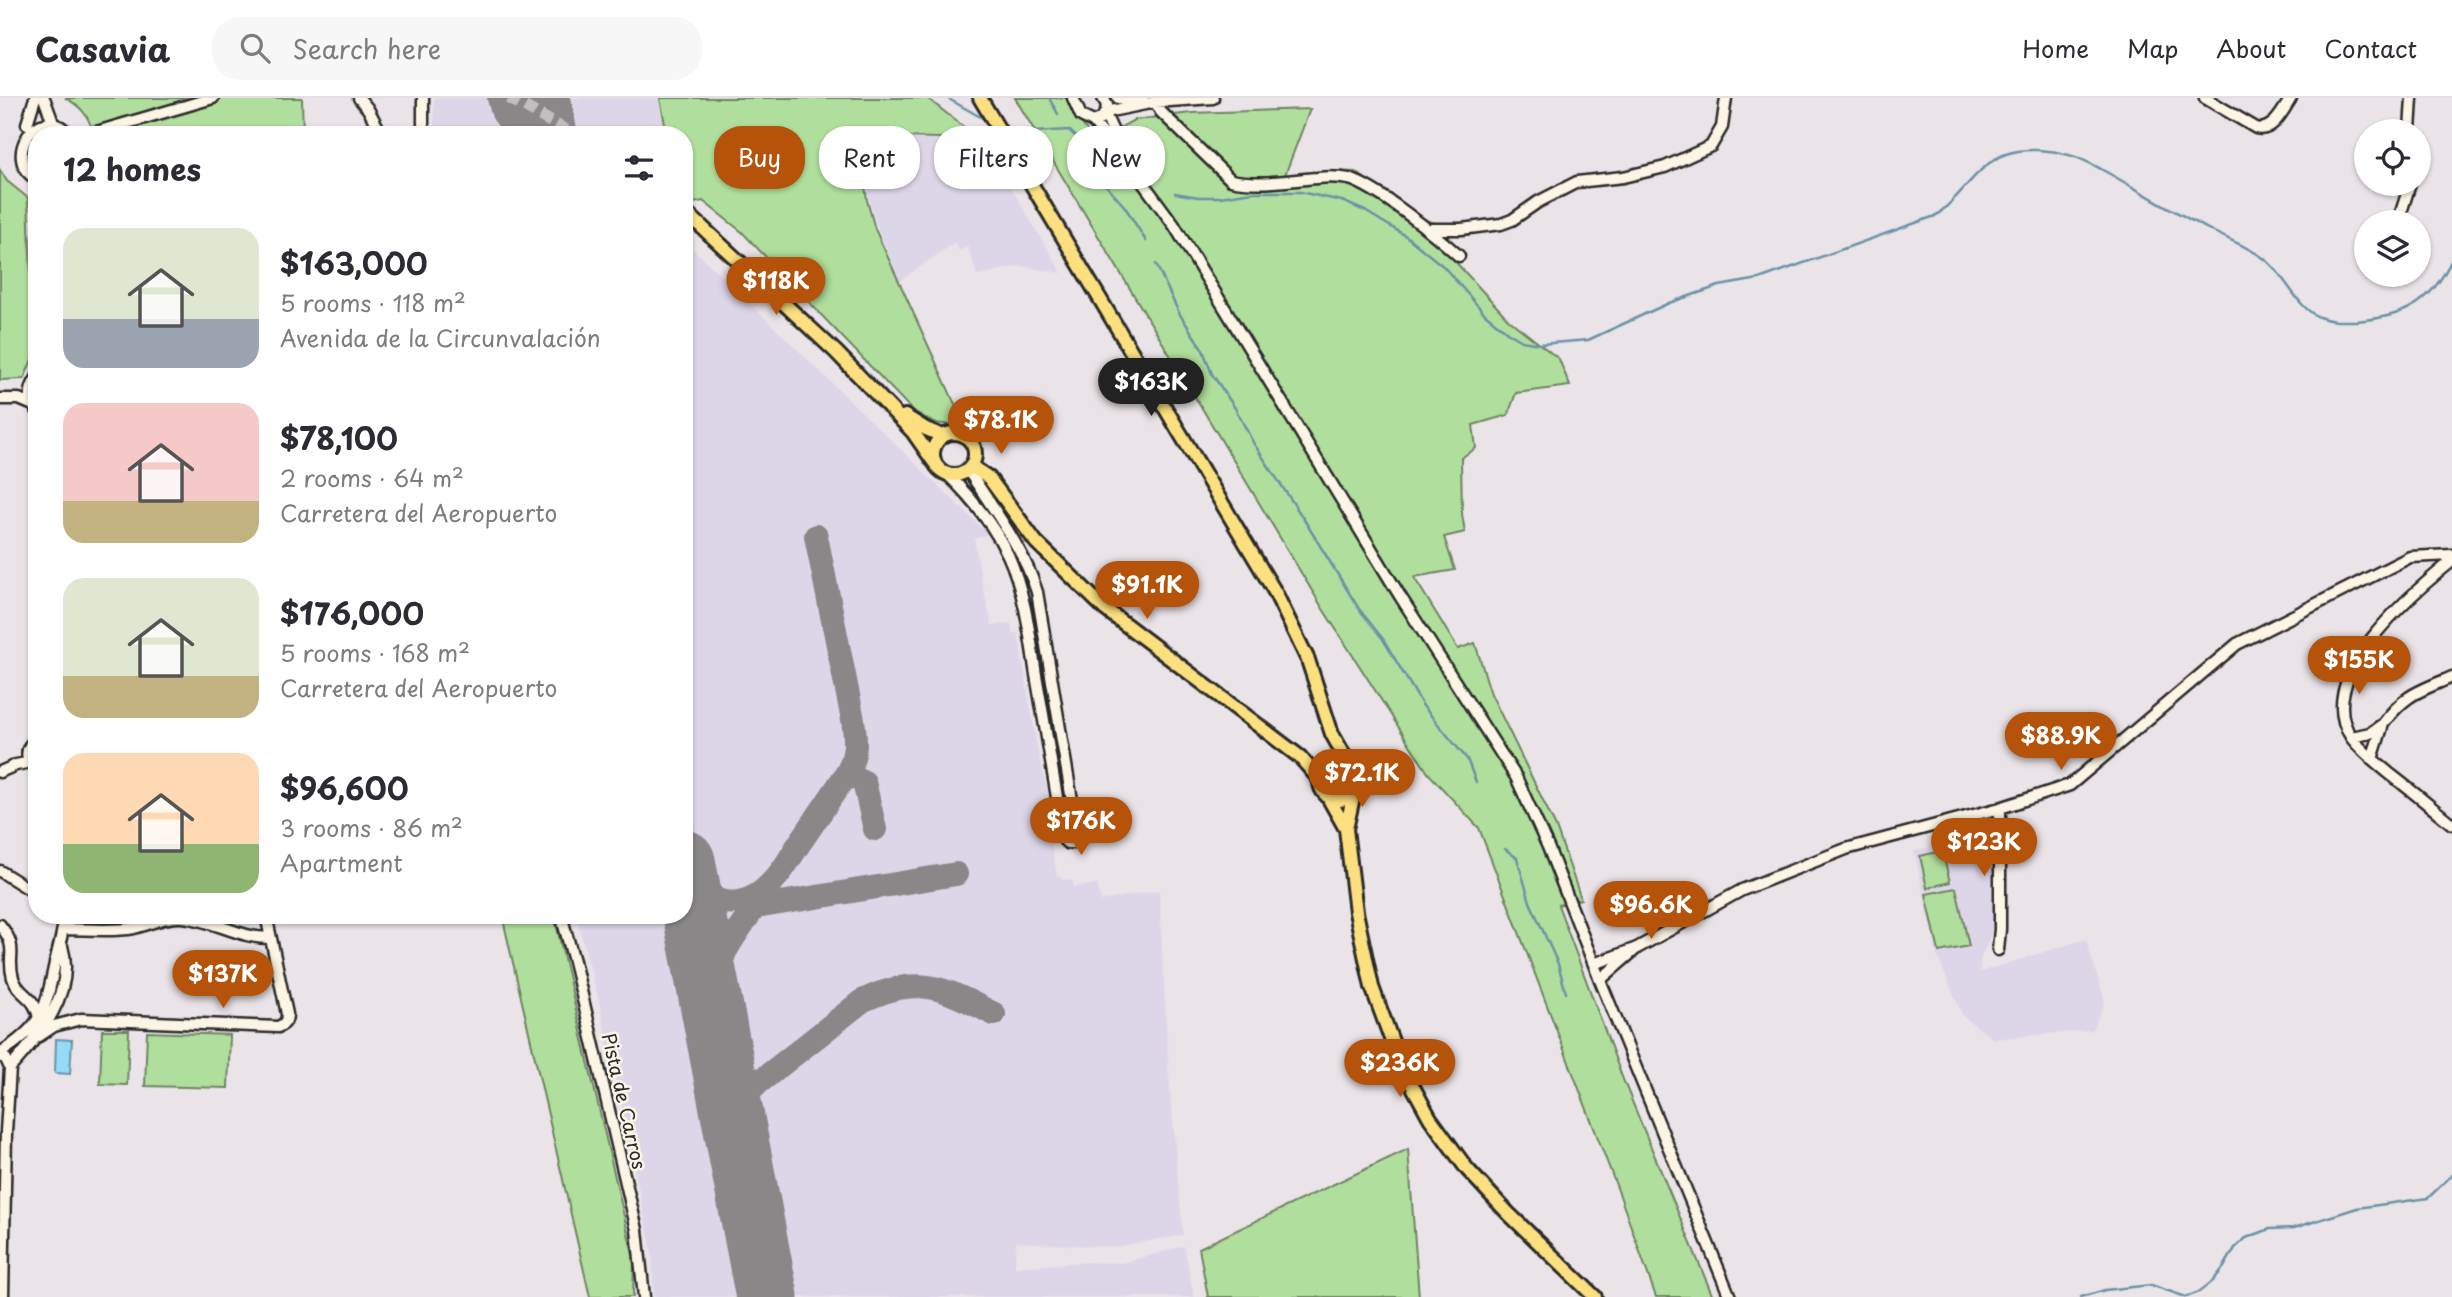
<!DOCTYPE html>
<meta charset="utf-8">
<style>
:root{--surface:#fff;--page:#f7f7f7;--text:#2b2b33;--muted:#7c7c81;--line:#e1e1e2;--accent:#b45309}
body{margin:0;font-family:"Playpen Sans",sans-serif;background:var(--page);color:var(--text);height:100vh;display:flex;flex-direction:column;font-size:26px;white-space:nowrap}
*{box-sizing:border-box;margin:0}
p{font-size:23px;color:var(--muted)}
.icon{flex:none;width:38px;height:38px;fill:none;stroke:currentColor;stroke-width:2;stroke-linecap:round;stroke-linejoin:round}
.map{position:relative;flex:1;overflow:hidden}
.panel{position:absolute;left:28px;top:28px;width:665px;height:798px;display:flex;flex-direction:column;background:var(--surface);border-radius:28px;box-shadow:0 2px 5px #0004}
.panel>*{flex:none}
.top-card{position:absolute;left:714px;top:28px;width:665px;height:63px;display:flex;gap:14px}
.fabs{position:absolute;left:2354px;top:21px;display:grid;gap:14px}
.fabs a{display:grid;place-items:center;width:77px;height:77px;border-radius:50%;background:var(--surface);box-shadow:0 2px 5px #0004;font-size:35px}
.price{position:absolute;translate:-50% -60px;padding:0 16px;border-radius:24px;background:var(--accent);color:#fff;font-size:23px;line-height:46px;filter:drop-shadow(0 2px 4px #0008)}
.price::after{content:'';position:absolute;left:50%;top:42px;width:21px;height:16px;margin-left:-10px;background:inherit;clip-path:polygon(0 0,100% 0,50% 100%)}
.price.selected{background:#222;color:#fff}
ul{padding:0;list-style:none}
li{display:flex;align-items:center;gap:21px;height:175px;padding:0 35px}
li span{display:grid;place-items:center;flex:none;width:196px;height:140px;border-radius:21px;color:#555}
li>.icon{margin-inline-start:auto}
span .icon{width:84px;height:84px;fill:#fffc;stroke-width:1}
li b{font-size:30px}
h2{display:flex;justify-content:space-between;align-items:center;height:84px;padding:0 35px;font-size:30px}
.pill{padding:0 24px;border-radius:28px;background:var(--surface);box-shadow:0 2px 5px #0004;font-size:24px;line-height:63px}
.pill.selected{background:var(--accent);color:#fff}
header{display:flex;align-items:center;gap:42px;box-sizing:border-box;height:98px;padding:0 35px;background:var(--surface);border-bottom:2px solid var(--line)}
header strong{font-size:33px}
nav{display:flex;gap:38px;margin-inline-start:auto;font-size:24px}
.search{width:490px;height:63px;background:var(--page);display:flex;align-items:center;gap:18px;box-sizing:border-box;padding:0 24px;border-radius:28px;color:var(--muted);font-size:26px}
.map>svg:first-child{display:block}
.built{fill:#ddd6e8}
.green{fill:#b0de9c;stroke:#6e8464;stroke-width:2}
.water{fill:#96d9f8;stroke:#6b93a6;stroke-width:2}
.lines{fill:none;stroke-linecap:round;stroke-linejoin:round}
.stream{stroke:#6b93a6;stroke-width:2.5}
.taxiway{stroke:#8a8789;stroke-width:24}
.runway{stroke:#8a8789;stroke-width:63}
.major-tunnel{stroke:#c4bec1;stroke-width:12;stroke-dasharray:12 6;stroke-linecap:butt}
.minor-casing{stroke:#2b2b2b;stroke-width:15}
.major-casing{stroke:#2b2b2b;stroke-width:18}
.minor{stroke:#fcf5e5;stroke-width:10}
.major{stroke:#fce080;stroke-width:12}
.labels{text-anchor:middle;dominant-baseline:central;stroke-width:5;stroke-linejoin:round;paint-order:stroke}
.street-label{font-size:19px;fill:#2b2b2b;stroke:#fcf5e5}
</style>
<header>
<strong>Casavia</strong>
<div class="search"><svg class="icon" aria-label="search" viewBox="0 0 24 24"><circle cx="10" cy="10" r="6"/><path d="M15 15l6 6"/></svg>Search here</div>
<nav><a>Home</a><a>Map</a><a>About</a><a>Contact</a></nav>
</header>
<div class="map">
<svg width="2452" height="1199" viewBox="0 0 2452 1199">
<rect width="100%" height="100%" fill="#eae3e7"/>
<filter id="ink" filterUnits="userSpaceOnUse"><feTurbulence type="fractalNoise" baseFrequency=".0143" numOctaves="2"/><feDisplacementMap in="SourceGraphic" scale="14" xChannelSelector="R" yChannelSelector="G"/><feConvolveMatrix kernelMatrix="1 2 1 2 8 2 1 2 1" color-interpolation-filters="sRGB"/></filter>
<g filter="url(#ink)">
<path class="built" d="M 434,0 L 660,0 L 667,37 L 434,37 Z
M 859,32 L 979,36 L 1062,175 L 1020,168 L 977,177 L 968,149 L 959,153 L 955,144 L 900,183 L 876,126 L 868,97 Z
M 684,126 L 688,146 L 988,436 L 974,441 L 981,480 L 992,528 L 1011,525 L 1013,536 L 1018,535 L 1037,649 L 1059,744 L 1051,745 L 1057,778 L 1060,778 L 1062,782 L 1072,782 L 1074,789 L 1097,786 L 1101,803 L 1159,792 L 1169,981 L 1183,1137 L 1114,1149 L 1016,1144 L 1015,1169 L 1089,1164 L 1122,1165 L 1184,1148 L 1194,1199 L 654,1199 L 652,1154 L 599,903 L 576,817 L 684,817 Z
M 1991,735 L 1993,832 L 1980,862 L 1980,874 L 2086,841 L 2105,904 L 2092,932 L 1993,941 L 1963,918 L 1938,860 L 1914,753 Z"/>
<path class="green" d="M 65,0 L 302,0 L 303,37 L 94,37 C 89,19 82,8 65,0 Z
M 660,0 L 927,0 L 979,41 L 858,38 L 867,102 L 875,131 L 965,328 L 934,325 L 912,312 L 742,134 L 703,103 L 694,105 L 684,97 L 684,37 L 667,37 Z
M 1015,0 L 1067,0 L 1084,29 L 1096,43 L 1134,22 L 1191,15 L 1310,11 L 1285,77 L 1328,73 L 1356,74 L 1419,120 L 1445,128 L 1451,159 L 1509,222 L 1559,261 L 1570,288 L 1516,295 L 1508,317 L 1473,327 L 1476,350 L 1461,360 L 1462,416 L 1465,434 L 1444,439 L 1455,472 L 1414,479 L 1458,551 L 1475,545 L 1491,596 L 1556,729 L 1581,801 L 1558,807 L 1624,984 L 1713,1199 L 1656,1199 L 1619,1095 L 1479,730 L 1428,675 L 1323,511 Z
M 0,72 L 7,83 L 28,100 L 34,257 L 24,281 L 0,282 Z
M 1942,753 L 1950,784 L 1927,790 L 1920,758 Z
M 1956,790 L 1969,848 L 1939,854 L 1926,796 Z
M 502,817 L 554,817 L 634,1161 L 633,1199 L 590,1199 Z
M 102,932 L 129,932 L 127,987 L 100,986 Z
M 147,934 L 230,937 L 228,990 L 145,988 Z
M 1408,1051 L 1419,1199 L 1208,1199 L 1199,1150 Z"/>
<path class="water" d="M 56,941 L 72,942 L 70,976 L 55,975 Z"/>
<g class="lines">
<path class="stream" d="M 947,0 L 984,21
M 1049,0 L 1058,16
M 1034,34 L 1069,32 L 1083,46 L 1111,65
M 1096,76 L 1125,109 L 1146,143
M 1175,95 L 1198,99 L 1220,99 L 1253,94 L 1300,94 L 1342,103 L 1365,113 L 1406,138 L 1444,169 L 1485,216 L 1507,234 L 1522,243 L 1540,246 L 1588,242 L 1669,205 L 1719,188 L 1759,181 L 1935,118 C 1960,101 1977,66 2006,56 C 2025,49 2051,52 2069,57 C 2086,61 2102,72 2117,80 C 2148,98 2178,116 2210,132 C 2229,142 2248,148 2266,162 C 2286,178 2297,210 2319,219 C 2331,224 2343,223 2356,223 C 2404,219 2431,206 2452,161
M 1156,166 L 1179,215 L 1203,252 L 1212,276 L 1235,310 L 1254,346 L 1303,420 L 1359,511 L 1383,541 L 1423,608 L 1467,661 L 1476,684
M 1505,751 L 1517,760 L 1530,804 L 1558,866 L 1566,895
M 2081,1199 L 2105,1192 L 2151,1187 L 2186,1199 L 2199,1194 L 2213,1183 L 2224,1169 L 2235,1150 L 2246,1140 L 2270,1131 L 2294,1130 L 2357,1110 L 2428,1100 L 2452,1077"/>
<path class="taxiway" d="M 499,0 L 503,15 L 519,37
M 540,6 L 541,0
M 842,682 L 851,678 L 864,684 L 875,731
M 685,767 C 704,809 742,818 774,782 C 784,772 791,758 799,746 C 815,723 831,699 847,675 C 857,656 856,642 853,622 L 816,438
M 756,809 L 956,776
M 710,898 C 715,858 743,827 765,795
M 723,966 C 733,980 744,985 761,981
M 736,1035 C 735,1018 736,1006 748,993 L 862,903 C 918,876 942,889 994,916"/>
<path class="runway" d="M 539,0 L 546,37
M 684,763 L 767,1199"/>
<path class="major-tunnel" d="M 509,0 L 574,37"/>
<g class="minor-casing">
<path id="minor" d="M 44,0 L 52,22
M 359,0 L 368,11 L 382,37
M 423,0 L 423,37
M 1073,0 L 1081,18 L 1093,24 L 1101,21 L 1106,14 L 1155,4 L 1213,0
M 1103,0 L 1107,7 L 1106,14
M 1118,0 L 1144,3
M 2205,0 L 2256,30 C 2272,35 2283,13 2291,0
M 1155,4 L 1161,14 L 1231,82 C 1258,88 1289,82 1317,80 C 1327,79 1339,79 1349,81 C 1377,89 1437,138 1459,158
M 1105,16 L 1120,49
M 1093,24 L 1132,70 L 1174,127 L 1400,498 L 1516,679 L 1548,749 L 1600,882 L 1730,1199
M 27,26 L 35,0
M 2410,33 L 2412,0
M 86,37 L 213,0
M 37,81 C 0,63 38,0 70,37
M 2398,124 L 2410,86
M 1431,131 L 1461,131 L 1501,126 L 1512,122 L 1538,104 L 1577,84 L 1623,79 L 1665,69 L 1711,48 L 1722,29 L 1726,0
M 37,280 C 29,291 29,302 37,312
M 0,301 L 19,301 L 33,307
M 947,376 C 972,400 993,426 1008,457 C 1025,494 1030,538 1036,577 C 1046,632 1055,687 1064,742 L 1067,745 L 1073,745 L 1078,738 L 1037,494 C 1023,449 993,411 968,372
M 2452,463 C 2411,496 2312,579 2351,639 C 2361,653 2377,665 2390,676 C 2411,692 2431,709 2452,726
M 2383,626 C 2406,595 2418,594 2452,579
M 2352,639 L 2370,635 L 2383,626 L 2372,661
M 37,642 C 29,646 26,652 28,661 L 37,667
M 0,674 L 16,667 L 31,664
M 0,773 L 37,796
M 561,817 L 574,863 L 637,1132 L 644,1199
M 0,827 C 20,852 6,857 13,880 C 18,898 37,898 39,922
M 63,831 C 86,831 112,834 134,830 C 151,826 164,818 181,819 C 213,821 240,841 271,840
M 1637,850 L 1742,792 L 1846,751 L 2000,710 L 2070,687 L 2237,546 L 2410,459 L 2452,457
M 1998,852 L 2000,831 L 2000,710
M 1594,866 L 1637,850 L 1600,882
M 39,938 L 54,928 L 81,921 L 278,929 C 285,926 287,923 287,916 L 266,817
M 0,955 C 43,928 45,913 55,865 C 59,848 63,835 65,817
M 0,958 L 6,961 L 10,970 L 6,1034 L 3,1199
M 10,970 C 39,938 76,896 62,848"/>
</g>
<g class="major-casing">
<path id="major" d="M 980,0 L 1275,494 L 1308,562 L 1332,636 L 1349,666
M 689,117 L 836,254 L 913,334 L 934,364
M 905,318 L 926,331 L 943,338
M933 356a21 21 0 1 1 42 0a21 21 0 1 1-42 0Z
M 971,368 L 989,380 L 1036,444 L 1105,511 L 1300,659 L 1320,682
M1320 683a19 19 0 1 1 38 0a19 19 0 1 1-38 0Z
M 1354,695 L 1346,731 L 1356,814 L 1372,889 L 1400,965 L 1430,1020 L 1467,1071 L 1508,1115 L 1595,1199
M 1328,699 L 1346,731"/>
</g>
<use href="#minor" class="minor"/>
<use href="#major" class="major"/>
</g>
</g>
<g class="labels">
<g class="street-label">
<text transform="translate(625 1003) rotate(77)">Pista de Carros</text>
</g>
</g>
</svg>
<div class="fabs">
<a><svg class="icon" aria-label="locate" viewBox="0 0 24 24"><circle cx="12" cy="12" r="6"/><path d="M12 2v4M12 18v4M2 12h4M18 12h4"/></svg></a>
<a><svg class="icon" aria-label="layers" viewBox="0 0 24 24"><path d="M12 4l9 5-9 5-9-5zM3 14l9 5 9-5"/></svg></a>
</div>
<b class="price" style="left:776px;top:219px">$118K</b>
<b class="price selected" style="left:1151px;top:320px">$163K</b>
<b class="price" style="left:1001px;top:358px">$78.1K</b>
<b class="price" style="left:1147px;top:523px">$91.1K</b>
<b class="price" style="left:2359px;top:598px">$155K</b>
<b class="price" style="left:2061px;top:674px">$88.9K</b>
<b class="price" style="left:1362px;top:711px">$72.1K</b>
<b class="price" style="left:1081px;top:759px">$176K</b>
<b class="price" style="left:1984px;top:780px">$123K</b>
<b class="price" style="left:1651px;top:843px">$96.6K</b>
<b class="price" style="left:223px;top:912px">$137K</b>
<b class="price" style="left:1400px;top:1001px">$236K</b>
<div class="top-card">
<a class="pill selected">Buy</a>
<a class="pill">Rent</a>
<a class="pill">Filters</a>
<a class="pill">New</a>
</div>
<section class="panel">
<h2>12 homes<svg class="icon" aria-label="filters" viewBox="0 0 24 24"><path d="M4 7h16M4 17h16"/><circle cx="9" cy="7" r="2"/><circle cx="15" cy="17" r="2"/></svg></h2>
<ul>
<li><span style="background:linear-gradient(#dfe7d0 65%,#9aa5b1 0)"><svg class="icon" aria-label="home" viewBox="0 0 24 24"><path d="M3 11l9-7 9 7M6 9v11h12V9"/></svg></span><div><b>$163,000</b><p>5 rooms · 118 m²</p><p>Avenida de la Circunvalación</p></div></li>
<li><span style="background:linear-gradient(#f6c9c9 70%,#c2b280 0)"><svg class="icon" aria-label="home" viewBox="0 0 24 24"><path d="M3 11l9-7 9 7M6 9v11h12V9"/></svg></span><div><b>$78,100</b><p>2 rooms · 64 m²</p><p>Carretera del Aeropuerto</p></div></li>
<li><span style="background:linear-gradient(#dfe7d0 70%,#c2b280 0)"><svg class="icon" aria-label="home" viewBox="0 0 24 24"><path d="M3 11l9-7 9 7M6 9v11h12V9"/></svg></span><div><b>$176,000</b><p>5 rooms · 168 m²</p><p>Carretera del Aeropuerto</p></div></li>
<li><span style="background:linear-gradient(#ffd9b3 65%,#8fb573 0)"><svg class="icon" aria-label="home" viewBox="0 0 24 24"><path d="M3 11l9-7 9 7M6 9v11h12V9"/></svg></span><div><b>$96,600</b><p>3 rooms · 86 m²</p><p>Apartment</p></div></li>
</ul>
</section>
</div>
